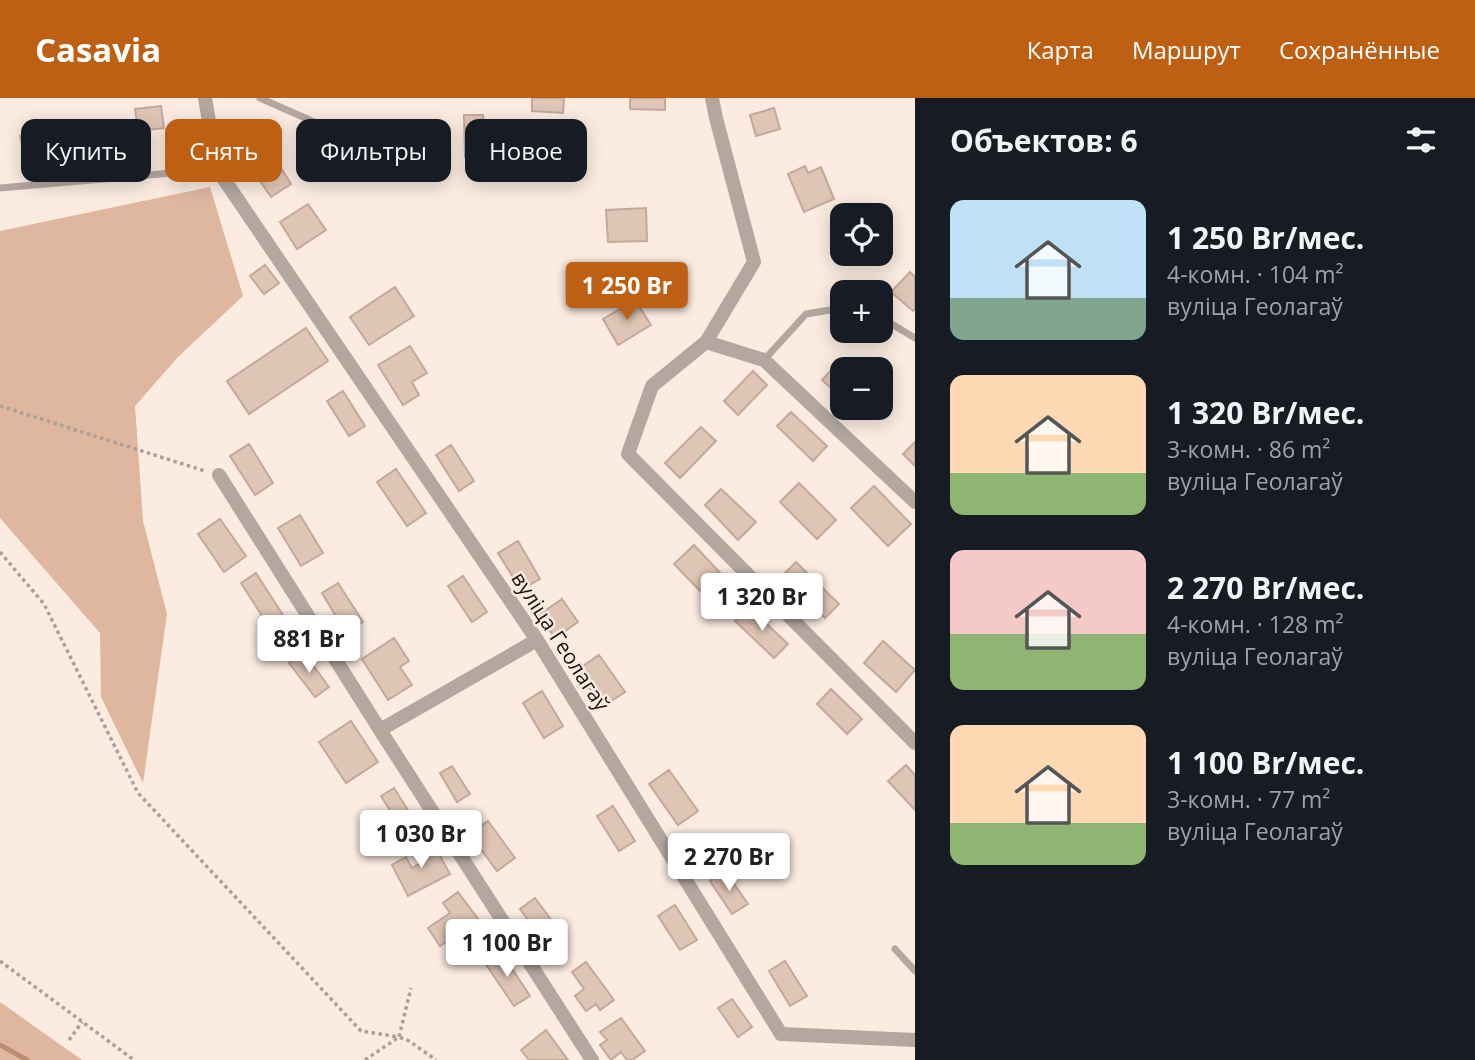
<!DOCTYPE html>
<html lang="ru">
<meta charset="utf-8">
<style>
:root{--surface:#171b24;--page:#242831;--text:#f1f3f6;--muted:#9ea1a6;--accent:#bd6014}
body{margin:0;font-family:"Open Sans",sans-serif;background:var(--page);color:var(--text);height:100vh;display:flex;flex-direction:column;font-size:26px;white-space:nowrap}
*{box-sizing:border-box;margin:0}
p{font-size:23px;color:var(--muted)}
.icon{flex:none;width:38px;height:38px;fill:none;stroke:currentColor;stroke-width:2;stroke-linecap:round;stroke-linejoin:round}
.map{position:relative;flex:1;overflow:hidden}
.panel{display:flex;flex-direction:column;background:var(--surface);width:560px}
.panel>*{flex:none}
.guide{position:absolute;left:21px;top:21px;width:665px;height:63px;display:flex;gap:14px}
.tools{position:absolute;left:830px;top:105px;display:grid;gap:14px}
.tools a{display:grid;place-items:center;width:63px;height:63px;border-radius:14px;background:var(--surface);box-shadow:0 4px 18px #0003;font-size:35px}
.price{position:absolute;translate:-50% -60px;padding:0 16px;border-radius:7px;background:#fff;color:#222;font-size:23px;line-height:46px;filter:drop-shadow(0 2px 4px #0008)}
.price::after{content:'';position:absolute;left:50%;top:42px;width:21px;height:16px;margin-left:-10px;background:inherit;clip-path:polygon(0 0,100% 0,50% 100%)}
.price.on{background:var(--accent);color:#fff}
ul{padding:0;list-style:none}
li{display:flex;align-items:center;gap:21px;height:175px;padding:0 35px}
li span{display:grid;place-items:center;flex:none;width:196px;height:140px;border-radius:14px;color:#555}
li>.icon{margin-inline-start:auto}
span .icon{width:84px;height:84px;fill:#fffc;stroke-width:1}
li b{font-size:30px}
h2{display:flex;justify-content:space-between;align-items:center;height:84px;padding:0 35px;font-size:30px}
.tag{padding:0 24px;border-radius:14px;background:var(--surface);box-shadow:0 4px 18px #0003;font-size:24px;line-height:63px}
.tag.on{background:var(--accent);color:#fff}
header{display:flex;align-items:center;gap:42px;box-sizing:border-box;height:98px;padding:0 35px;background:var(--accent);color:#fff}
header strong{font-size:33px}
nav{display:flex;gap:38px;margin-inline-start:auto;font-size:24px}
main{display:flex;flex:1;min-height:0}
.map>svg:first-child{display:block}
.green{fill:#dfb69e}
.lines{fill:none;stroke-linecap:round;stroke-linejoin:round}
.stream{stroke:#bb8e74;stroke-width:5}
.building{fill:#dfc5b5;stroke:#c3a99a;stroke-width:2}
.path{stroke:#ad9f97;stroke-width:3.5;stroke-dasharray:3.5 3.5;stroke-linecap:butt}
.service{stroke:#b3a7a0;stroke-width:7}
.minor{stroke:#b3a7a0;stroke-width:14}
.labels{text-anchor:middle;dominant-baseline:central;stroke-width:5;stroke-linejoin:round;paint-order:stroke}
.street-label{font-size:21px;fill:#1a110c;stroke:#fbebe1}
</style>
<header>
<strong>Casavia</strong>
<nav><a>Карта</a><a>Маршрут</a><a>Сохранённые</a></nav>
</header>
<main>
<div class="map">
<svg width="915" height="962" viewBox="0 0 915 962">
<rect width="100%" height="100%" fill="#fbebe1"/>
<path class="green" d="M 210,89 L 243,198 L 178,259 L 135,308 L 143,423 L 167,516 L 143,685 L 101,599 L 100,535 L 0,420 L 0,133 Z
M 0,904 L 82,962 L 0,962 Z"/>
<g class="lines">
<path class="stream" d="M 0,947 L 27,962"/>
</g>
<path class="building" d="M 532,0 L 564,0 L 563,15 L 532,13 Z
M 630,0 L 665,0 L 665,12 L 630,11 Z
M 161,8 L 164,30 L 138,33 L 135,11 Z
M 774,10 L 780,31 L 756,38 L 750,17 Z
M 464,17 L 483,17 L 484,27 L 508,26 L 509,52 L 484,52 L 484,59 L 465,59 Z
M 49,31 L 58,69 L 30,77 L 20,38 Z
M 93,32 L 97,60 L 67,64 L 63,35 Z
M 805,68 L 808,75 L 821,69 L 834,101 L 804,114 L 788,76 Z
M 281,70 L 291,86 L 271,99 L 260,83 Z
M 308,106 L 326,132 L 297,151 L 280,124 Z
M 646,110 L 647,143 L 608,144 L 606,112 Z
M 265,167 L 279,185 L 264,196 L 250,178 Z
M 910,174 L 915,179 L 915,211 L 913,213 L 891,194 Z
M 395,189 L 414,218 L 369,247 L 350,219 Z
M 635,202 L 651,227 L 618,247 L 603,221 Z
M 306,230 L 328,263 L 249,316 L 227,283 Z
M 410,248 L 427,275 L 412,284 L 419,297 L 403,307 L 378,267 Z
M 837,266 L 842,271 L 842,300 L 822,282 Z
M 753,273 L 767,287 L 738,317 L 724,303 Z
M 343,293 L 365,328 L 349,338 L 327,303 Z
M 791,314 L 827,348 L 813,363 L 777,328 Z
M 701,329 L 716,343 L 680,380 L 665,365 Z
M 915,344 L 915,368 L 903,356 Z
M 249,346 L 273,385 L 255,397 L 230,358 Z
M 451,347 L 474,383 L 459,393 L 436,357 Z
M 396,371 L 426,415 L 407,428 L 377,384 Z
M 799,385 L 836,422 L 817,441 L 780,404 Z
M 874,388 L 911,426 L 888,448 L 851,410 Z
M 721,391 L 756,424 L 738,442 L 705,407 Z
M 300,417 L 323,455 L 301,468 L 278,430 Z
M 220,421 L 246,458 L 224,474 L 198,436 Z
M 518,443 L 540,481 L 521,492 L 498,455 Z
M 694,447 L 723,478 L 704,497 L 674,466 Z
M 796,464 L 839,506 L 825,520 L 782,478 Z
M 256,475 L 288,525 L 273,535 L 241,485 Z
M 463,478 L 487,514 L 472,524 L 448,488 Z
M 338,485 L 363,524 L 346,535 L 322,495 Z
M 562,501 L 578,524 L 555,540 L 539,517 Z
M 749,509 L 788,546 L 774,560 L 735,523 Z
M 394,540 L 409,563 L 400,569 L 412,587 L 388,602 L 362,561 Z
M 883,543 L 915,572 L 896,594 L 864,565 Z
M 303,554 L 329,589 L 315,599 L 289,565 Z
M 599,557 L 625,594 L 602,609 L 577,572 Z
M 831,591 L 862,621 L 847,636 L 817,606 Z
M 542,593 L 563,628 L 544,640 L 523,605 Z
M 351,623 L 378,664 L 346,685 L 319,644 Z
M 906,667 L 915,677 L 915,712 L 888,683 Z
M 452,668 L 470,696 L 457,704 L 440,675 Z
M 669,672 L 698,713 L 678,727 L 649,686 Z
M 394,690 L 419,730 L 406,738 L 381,698 Z
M 613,708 L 635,743 L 619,753 L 597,718 Z
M 488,723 L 515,760 L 497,773 L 470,736 Z
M 425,747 L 427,751 L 434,747 L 450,776 L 408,798 L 392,767 L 406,759 L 412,770 L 422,764 L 415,752 Z
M 725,773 L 748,806 L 732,816 L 710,783 Z
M 458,794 L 478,821 L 440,848 L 428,830 L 450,815 L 443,805 Z
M 535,800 L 564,839 L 549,850 L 520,811 Z
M 675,807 L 697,842 L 680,852 L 658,818 Z
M 501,854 L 530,898 L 514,908 L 485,865 Z
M 785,863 L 807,898 L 790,908 L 769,873 Z
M 586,864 L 614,902 L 600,912 L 596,906 L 586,913 L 575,898 L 584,891 L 572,874 Z
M 732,901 L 752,929 L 738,939 L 718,910 Z
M 621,920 L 645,953 L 632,962 L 627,962 L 621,954 L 611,962 L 600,947 L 607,942 L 600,934 Z
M 546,932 L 568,962 L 529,962 L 521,952 Z"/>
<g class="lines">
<path class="path" d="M 0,308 L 205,373
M 0,454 L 44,506 L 138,695 L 361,933 L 399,939 L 411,890
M 0,863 L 134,962
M 69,942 L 82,924
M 365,962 L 399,939 L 409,943 L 436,962"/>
<path class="service" d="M 260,0 L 330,31 L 407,48
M 0,90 L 217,71
M 880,219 L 915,240
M 764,262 L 806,216 L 842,210
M 895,851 L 915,873"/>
<path class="minor" d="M 205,0 L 217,71 L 537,542 L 781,936 L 915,942
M 712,0 L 716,20 L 754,164 L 706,244 L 652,288 L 628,356 L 915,645
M 706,244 L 764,262 L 915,404
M 219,377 L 380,632 L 592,962
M 380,632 L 537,542"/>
</g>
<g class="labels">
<g class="street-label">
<text transform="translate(561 543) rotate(57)">вуліца Геолагаў</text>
</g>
</g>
</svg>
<div class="tools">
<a><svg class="icon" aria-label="locate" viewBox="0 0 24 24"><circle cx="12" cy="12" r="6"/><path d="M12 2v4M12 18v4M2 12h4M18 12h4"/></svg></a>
<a>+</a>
<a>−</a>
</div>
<b class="price on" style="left:627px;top:224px">1 250 Br</b>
<b class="price" style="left:762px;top:535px">1 320 Br</b>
<b class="price" style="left:309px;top:577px">881 Br</b>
<b class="price" style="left:421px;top:772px">1 030 Br</b>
<b class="price" style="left:729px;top:795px">2 270 Br</b>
<b class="price" style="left:507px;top:881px">1 100 Br</b>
<div class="guide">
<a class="tag">Купить</a>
<a class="tag on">Снять</a>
<a class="tag">Фильтры</a>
<a class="tag">Новое</a>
</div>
</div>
<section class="panel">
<h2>Объектов: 6<svg class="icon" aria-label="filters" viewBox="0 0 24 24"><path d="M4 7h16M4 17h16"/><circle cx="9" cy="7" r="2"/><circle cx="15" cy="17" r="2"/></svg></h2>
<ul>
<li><span style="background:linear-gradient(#bfe0f5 70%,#7fa58c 0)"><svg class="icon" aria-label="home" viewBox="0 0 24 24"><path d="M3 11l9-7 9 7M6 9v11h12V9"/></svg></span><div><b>1 250 Br/мес.</b><p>4-комн. · 104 m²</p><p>вуліца Геолагаў</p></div></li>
<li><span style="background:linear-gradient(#ffd9b3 70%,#8fb573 0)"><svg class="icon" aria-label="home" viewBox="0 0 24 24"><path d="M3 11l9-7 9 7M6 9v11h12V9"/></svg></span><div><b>1 320 Br/мес.</b><p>3-комн. · 86 m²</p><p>вуліца Геолагаў</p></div></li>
<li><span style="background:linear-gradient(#f6c9c9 60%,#8fb573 0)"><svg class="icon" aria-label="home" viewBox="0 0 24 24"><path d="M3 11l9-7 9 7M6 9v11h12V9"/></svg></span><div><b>2 270 Br/мес.</b><p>4-комн. · 128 m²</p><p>вуліца Геолагаў</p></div></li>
<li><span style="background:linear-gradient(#ffd9b3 70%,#8fb573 0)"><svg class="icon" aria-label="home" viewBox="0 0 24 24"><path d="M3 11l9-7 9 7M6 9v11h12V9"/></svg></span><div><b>1 100 Br/мес.</b><p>3-комн. · 77 m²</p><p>вуліца Геолагаў</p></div></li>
</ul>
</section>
</main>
